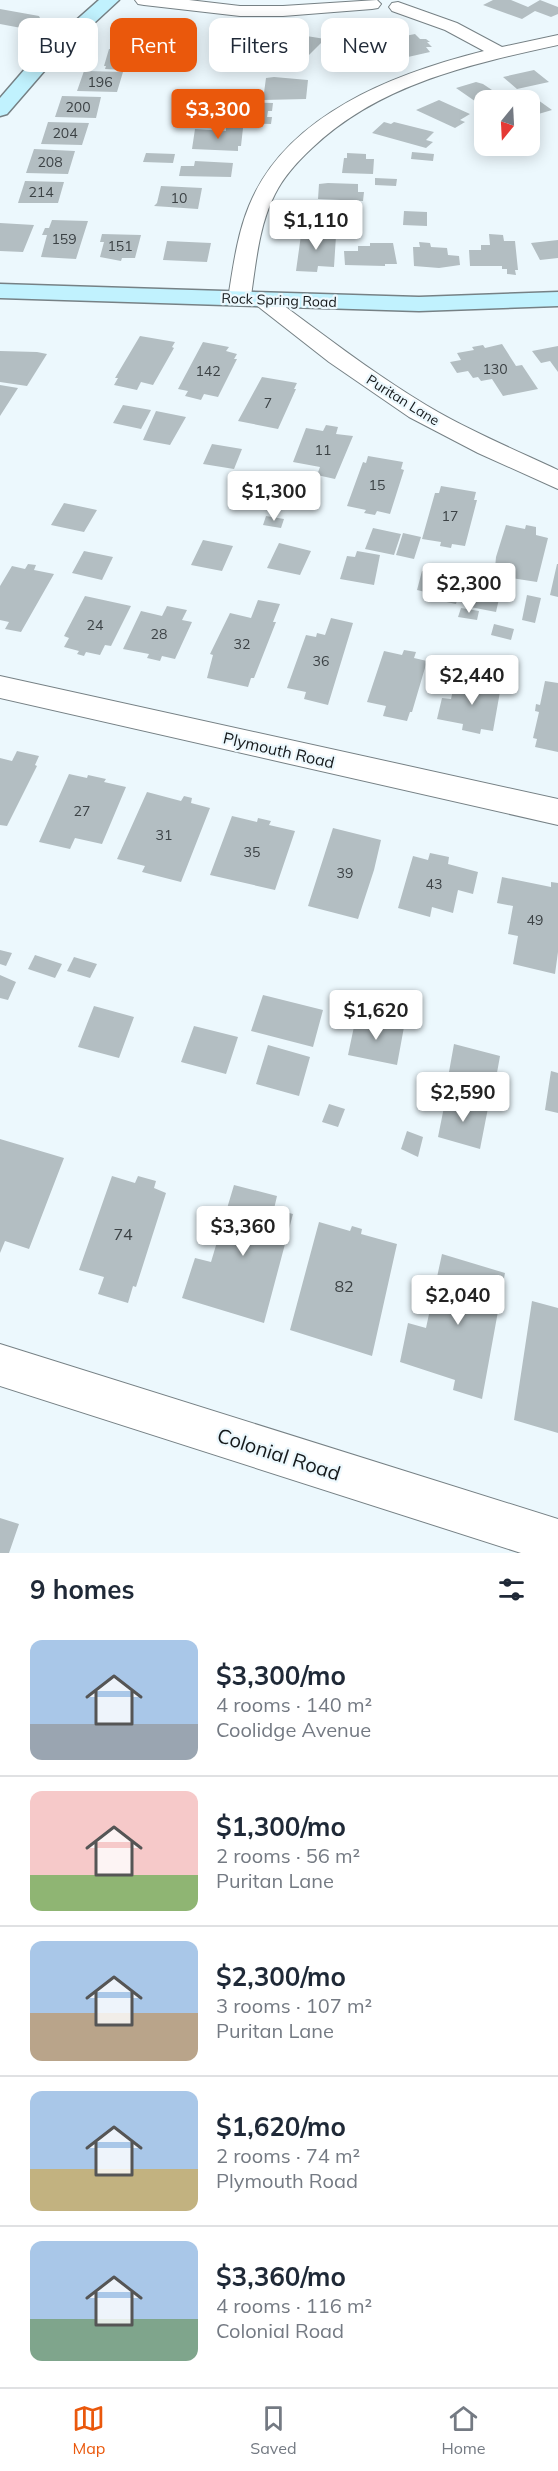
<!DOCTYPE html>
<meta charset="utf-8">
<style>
:root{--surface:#fff;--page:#f2f2f3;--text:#1f2937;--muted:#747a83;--line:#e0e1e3;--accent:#ea580c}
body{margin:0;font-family:Mulish,sans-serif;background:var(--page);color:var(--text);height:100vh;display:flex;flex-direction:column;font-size:22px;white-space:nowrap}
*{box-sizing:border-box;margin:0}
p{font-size:20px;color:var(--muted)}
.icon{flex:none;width:33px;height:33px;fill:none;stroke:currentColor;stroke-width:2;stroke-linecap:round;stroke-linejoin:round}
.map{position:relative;height:1553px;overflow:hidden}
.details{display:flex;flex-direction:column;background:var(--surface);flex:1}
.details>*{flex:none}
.top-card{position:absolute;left:18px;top:18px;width:522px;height:54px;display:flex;gap:12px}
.needle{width:39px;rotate:198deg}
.tools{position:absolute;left:474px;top:90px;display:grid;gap:12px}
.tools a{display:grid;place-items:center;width:66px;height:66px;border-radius:12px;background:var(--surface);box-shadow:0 3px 15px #0003;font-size:30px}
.price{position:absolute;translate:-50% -51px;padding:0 14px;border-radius:6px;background:#fff;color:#222;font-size:20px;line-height:39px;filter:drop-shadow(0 2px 3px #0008)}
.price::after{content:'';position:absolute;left:50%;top:36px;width:18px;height:14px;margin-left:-9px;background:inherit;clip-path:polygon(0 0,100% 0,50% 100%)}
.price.current{background:var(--accent);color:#fff}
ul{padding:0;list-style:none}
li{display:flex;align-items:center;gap:18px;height:150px;padding:0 30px}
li+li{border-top:2px solid var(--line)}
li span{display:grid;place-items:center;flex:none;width:168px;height:120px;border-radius:12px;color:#555}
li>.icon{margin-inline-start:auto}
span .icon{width:72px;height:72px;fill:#fffc;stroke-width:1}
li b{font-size:26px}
h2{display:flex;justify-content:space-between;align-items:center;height:72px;padding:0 30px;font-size:26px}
.pill{padding:0 21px;border-radius:12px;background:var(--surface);box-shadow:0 3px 15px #0003;font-size:21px;line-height:54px}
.pill.current{background:var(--accent);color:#fff}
.tab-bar{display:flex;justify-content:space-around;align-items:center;height:84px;border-top:2px solid var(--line);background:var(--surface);font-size:16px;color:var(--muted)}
.tab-bar a{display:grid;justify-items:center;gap:3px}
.tab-bar .current{color:var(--accent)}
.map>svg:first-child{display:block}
.building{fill:#b3bec2}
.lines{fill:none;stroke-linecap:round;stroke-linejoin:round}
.street-casing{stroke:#768185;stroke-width:2}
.secondary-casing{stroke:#768185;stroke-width:3}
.street{fill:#fff;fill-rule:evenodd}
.secondary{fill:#c1f2fe;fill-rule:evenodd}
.labels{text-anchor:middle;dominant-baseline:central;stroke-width:4.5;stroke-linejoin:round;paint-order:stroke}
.number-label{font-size:14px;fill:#3c4245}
.far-street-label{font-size:14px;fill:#15191b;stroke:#ecf8fd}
.street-label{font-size:16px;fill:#15191b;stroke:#ecf8fd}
.near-number-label{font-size:16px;fill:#3c4245}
.near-street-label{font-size:20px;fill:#15191b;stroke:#ecf8fd}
</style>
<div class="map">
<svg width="558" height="1553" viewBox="0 0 558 1553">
<rect width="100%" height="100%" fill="#ecf8fd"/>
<path class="building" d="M 493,0 L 511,0 L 528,7 L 540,0 L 558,7 L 558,14 L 551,17 L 535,11 L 522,19 L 483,5 Z
M 0,9 L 39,16 L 40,18 L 37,21 L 42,22 L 32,30 L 0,24 Z
M 136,22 L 176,30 L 184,31 L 180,37 L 182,38 L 175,45 L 170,46 L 140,41 L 116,44 L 124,37 L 121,37 Z
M 345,31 L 369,35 L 350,59 L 325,54 Z
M 288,33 L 325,39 L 306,58 L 288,54 L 292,50 L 276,47 Z
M 241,34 L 255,37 L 253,38 L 269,41 L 255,57 L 243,55 L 246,51 L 221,47 L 232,35 L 240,36 Z
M 415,34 L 420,39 L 426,39 L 430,42 L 427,42 L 432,47 L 426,47 L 430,52 L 408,57 L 405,54 L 388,58 L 378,49 L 394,46 L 390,39 Z
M 109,49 L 139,50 L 134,67 L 125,67 L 124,70 L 105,69 L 106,66 L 104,66 Z
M 534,70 L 549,82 L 517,89 L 503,77 Z
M 84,71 L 123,72 L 117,92 L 77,91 Z
M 274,77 L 308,80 L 306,99 L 263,100 L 266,78 Z
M 476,82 L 483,84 L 501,96 L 484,100 L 482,106 L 456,88 Z
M 62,96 L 101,97 L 96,118 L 55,117 Z
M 439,100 L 470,114 L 460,120 L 465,122 L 455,128 L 416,110 Z
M 538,100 L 552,110 L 535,115 L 530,111 L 530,103 Z
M 227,102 L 273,103 L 272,111 L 268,111 L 267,117 L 272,117 L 271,124 L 239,123 L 241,109 L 226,109 Z
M 48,122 L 89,123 L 82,145 L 41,144 Z
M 384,122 L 391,124 L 394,122 L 434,132 L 426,140 L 433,142 L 426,148 L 372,133 Z
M 226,128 L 243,128 L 241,146 L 238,146 L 238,151 L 192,149 L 195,129 L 226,131 Z
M 34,149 L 75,151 L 68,174 L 26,173 Z
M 412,152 L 434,154 L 433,161 L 411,159 Z
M 146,153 L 175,154 L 173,163 L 143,162 Z
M 347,153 L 366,154 L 366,159 L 374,159 L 373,174 L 342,173 L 344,158 L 347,158 Z
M 195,161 L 233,163 L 231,177 L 179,176 L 181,166 L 194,166 Z
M 375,178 L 397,179 L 396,186 L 375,185 Z
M 25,181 L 64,182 L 58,203 L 18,203 Z
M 328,183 L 358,184 L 358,192 L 364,192 L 363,201 L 318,199 L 319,184 Z
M 161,186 L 202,188 L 198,209 L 154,206 L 157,203 Z
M 404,211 L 427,212 L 427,226 L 403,225 Z
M 317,212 L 340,212 L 341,226 L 317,226 Z
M 52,220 L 88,221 L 76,259 L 41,257 L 47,235 L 42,235 L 45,228 L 49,228 Z
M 0,223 L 34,225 L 23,252 L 0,251 Z
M 304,231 L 329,232 L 329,236 L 336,236 L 334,267 L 318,266 L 317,272 L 296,271 L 301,235 L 303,235 Z
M 102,234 L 141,235 L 135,258 L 122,258 L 121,261 L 100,257 L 104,242 L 100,242 Z
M 489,234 L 503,235 L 504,241 L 515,241 L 518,270 L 515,270 L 516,275 L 507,274 L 507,269 L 502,269 L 502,266 L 470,266 L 469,250 L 481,250 L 481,245 L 490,245 Z
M 558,240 L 558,258 L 540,260 L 531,243 Z
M 167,241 L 211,243 L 207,262 L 163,260 Z
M 419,242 L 430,243 L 431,247 L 447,248 L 448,255 L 459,256 L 460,265 L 439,268 L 414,266 L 413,247 L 420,247 Z
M 370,243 L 393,243 L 397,264 L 385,264 L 385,266 L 345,265 L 344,251 L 358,251 L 358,246 L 370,246 Z
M 140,336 L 175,342 L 172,347 L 174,348 L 153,385 L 141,382 L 137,390 L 114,385 L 118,378 L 115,378 Z
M 203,342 L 229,347 L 226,351 L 237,354 L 234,359 L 237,359 L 218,397 L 204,394 L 201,400 L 185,396 L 188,391 L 178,389 Z
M 502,344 L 516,366 L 522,365 L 538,389 L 503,396 L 492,379 L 481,381 L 478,377 L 473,378 L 468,371 L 457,373 L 450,362 L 461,360 L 457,353 L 474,350 L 472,347 L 483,345 L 485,348 Z
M 558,346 L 558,372 L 550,361 L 541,363 L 532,351 Z
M 0,351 L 37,352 L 47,354 L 27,386 L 0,382 Z
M 262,377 L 297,383 L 294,389 L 296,389 L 278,429 L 238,421 Z
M 0,385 L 18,388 L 0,416 Z
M 123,405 L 151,410 L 141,429 L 113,423 Z
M 156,411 L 186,417 L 170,445 L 143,440 Z
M 326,425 L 338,427 L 336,434 L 353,436 L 335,479 L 317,475 L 320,467 L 293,462 L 306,428 L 323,431 Z
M 212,444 L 242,449 L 234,469 L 203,464 Z
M 368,456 L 403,462 L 401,469 L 404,470 L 390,514 L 377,511 L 375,515 L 364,513 L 366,510 L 347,506 L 363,462 L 366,463 Z
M 441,486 L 476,492 L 474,500 L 477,500 L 465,546 L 452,544 L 451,548 L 440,546 L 441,542 L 422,539 L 435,493 L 439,493 Z
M 64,503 L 97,510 L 84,532 L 51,525 Z
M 266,516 L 284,519 L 281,528 L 263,525 Z
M 506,525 L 525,529 L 526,525 L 536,527 L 536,535 L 548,538 L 537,582 L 498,576 L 500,569 L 495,568 L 496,557 Z
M 373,528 L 401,534 L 394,555 L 365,549 Z
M 403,533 L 421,537 L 414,559 L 396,555 Z
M 203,540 L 233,546 L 222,571 L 191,565 Z
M 279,543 L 311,551 L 300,575 L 267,568 Z
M 84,551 L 113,557 L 102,580 L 72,573 Z
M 357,551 L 380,555 L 374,585 L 340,579 L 347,556 L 355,557 Z
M 28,564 L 36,565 L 34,570 L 54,574 L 21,632 L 5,629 L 9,622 L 0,620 L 0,586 L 12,566 L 25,569 Z
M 557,564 L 558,564 L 558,597 L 550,595 Z
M 422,571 L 465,580 L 459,601 L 457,600 L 456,604 L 427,598 L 425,592 L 417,590 Z
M 470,584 L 501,590 L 496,612 L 465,606 Z
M 527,595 L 541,598 L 535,623 L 522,620 Z
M 85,596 L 131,606 L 111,646 L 105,645 L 100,655 L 86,652 L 84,656 L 77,654 L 79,651 L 64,647 L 69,638 L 64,636 Z
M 258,600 L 280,604 L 273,622 L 276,622 L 254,678 L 251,678 L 248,687 L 207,678 L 213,655 L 210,654 L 230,613 L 251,618 Z
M 167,606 L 187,610 L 182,620 L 192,622 L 175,659 L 162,656 L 160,661 L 147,658 L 149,654 L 123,649 L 141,611 L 162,616 Z
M 461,608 L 479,611 L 477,620 L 458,617 Z
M 331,618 L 353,623 L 328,705 L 304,699 L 306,692 L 287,688 L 306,635 L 316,637 L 317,633 L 325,635 Z
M 494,624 L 514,629 L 511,640 L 491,635 Z
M 404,650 L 416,652 L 414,658 L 427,661 L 412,712 L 410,712 L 407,721 L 383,716 L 386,706 L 367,702 L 384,651 L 402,655 Z
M 455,681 L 474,687 L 475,681 L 501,686 L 493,731 L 481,729 L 480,734 L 462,730 L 463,724 L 437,719 L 442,698 L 451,699 Z
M 545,681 L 558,683 L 558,752 L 535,747 L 537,739 L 533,738 L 539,712 L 535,711 L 536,704 L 540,705 Z
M 17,751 L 39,756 L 35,765 L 37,766 L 7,826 L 0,825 L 0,758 L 12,761 Z
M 69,774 L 87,778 L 88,775 L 106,779 L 104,782 L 126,787 L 102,844 L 75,838 L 70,849 L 39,842 Z
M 147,792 L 181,801 L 184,796 L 192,798 L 191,803 L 210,808 L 181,882 L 142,872 L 145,866 L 117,859 Z
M 232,816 L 257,822 L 258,818 L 271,821 L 269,825 L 295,831 L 275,890 L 210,875 Z
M 333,828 L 381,840 L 374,870 L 358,919 L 308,906 Z
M 430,853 L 449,857 L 448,864 L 478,872 L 473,894 L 458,890 L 453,913 L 432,907 L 430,917 L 398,908 L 413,856 L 428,860 Z
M 502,877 L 551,887 L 551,882 L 558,883 L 558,952 L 555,974 L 513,964 L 518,936 L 508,934 L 513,906 L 497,903 Z
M 0,950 L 12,953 L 6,966 L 0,964 Z
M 35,955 L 62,964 L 55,978 L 28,969 Z
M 74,957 L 97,964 L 90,978 L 67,971 Z
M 0,975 L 16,982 L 8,1000 L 0,998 Z
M 263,995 L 323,1010 L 313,1047 L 251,1031 Z
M 94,1006 L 134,1017 L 119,1058 L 78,1047 Z
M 356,1017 L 404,1027 L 397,1065 L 348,1055 Z
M 194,1026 L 238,1037 L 226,1074 L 181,1062 Z
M 454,1044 L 500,1056 L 493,1095 L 447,1083 Z
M 268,1045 L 310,1057 L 299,1096 L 256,1084 Z
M 551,1071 L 558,1073 L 558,1113 L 545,1110 Z
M 446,1097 L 488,1108 L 480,1149 L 438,1137 Z
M 329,1104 L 345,1109 L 338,1127 L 322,1122 Z
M 407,1131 L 423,1137 L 418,1157 L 401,1149 Z
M 0,1139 L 64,1158 L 29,1249 L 5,1241 L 0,1253 Z
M 112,1176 L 135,1183 L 138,1176 L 156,1181 L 154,1188 L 166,1193 L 136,1287 L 133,1286 L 128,1303 L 98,1294 L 104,1277 L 79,1270 Z
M 234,1185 L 277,1196 L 274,1209 L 293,1214 L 264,1323 L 182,1298 L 195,1258 L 211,1262 Z
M 319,1222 L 350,1231 L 352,1226 L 362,1229 L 361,1234 L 397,1244 L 372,1356 L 290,1330 Z
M 442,1254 L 505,1273 L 482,1399 L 453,1390 L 455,1380 L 400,1362 L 408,1323 L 426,1328 Z
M 532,1301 L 558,1308 L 558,1433 L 514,1420 Z
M 0,1518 L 19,1524 L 9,1553 L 0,1553 Z"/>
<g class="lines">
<g class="street-casing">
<path id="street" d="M 135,0 L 189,0 L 240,6 L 283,6 L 377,0 L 381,4 L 378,8 L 372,9 L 283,16 L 240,16 L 144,5 L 138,4 Z
M 398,2 L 457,23 L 502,47 L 558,35 L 558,45 C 471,64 379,84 312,148 C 298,161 284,176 275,194 C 259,225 256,262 251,296 L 260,292 L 268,294 C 320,332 371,372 426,405 C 468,430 513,449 558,470 L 558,489 L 478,453 L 409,417 L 329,362 L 250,300 L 247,304 L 239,306 L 231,304 L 228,299 C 233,268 237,235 249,206 C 286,114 396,73 484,51 L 445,30 L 392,11 L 389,7 L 392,3 Z
M 0,676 L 558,799 L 558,825 L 0,698 Z
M 0,1344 L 558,1519 L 558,1553 L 521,1553 L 0,1386 Z"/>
</g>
<g class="secondary-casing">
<path id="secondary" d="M 99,0 L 119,0 L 52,62 L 7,114 L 0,116 L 0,98 L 38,54 Z
M 0,284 L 419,297 L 558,292 L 558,306 L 419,311 L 0,298 Z"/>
</g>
<use href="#street" class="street"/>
<use href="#secondary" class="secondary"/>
</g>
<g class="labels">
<g class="number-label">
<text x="100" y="82">196</text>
<text x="78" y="107">200</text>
<text x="65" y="133">204</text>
<text x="50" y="162">208</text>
<text x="41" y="192">214</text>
<text x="179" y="198">10</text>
<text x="64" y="239">159</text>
<text x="120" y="246">151</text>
<text x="495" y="369">130</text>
<text x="208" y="371">142</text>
<text x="268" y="403">7</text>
<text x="323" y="450">11</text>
<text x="377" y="485">15</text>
<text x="450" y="516">17</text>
<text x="95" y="625">24</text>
<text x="159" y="634">28</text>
<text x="242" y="644">32</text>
<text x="321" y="661">36</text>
<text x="82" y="811">27</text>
<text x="164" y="835">31</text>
<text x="252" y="852">35</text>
<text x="345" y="873">39</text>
<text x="434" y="884">43</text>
<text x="535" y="920">49</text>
</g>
<g class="far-street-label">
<text transform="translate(279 300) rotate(2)">Rock Spring Road</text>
<text transform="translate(403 400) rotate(32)">Puritan Lane</text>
</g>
<g class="street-label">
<text transform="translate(279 750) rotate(13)">Plymouth Road</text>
</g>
<g class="near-number-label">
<text x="123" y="1234">74</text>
<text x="344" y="1286">82</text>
</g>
<g class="near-street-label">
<text transform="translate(279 1454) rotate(18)">Colonial Road</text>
</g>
</g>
</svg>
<div class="tools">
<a><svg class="needle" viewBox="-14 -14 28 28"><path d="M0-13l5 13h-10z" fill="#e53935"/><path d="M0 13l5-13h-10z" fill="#747a83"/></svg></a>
</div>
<b class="price current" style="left:218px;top:140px">$3,300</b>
<b class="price" style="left:316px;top:251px">$1,110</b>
<b class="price" style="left:274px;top:522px">$1,300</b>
<b class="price" style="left:469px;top:614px">$2,300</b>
<b class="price" style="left:472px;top:706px">$2,440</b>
<b class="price" style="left:376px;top:1041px">$1,620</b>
<b class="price" style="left:463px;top:1123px">$2,590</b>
<b class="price" style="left:243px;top:1257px">$3,360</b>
<b class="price" style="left:458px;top:1326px">$2,040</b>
<div class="top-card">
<a class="pill">Buy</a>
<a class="pill current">Rent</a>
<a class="pill">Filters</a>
<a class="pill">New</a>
</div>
</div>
<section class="details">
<h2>9 homes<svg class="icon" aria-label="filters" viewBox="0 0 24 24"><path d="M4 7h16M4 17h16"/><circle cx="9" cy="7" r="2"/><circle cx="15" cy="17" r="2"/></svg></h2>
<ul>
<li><span style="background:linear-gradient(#a9c7e8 70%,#9aa5b1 0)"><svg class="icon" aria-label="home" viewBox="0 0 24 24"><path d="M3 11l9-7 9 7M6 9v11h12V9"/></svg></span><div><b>$3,300/mo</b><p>4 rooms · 140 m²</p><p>Coolidge Avenue</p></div></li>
<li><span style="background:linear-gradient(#f6c9c9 70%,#8fb573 0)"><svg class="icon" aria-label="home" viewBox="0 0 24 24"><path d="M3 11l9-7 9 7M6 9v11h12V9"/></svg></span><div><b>$1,300/mo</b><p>2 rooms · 56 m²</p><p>Puritan Lane</p></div></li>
<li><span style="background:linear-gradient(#a9c7e8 60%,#b9a48a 0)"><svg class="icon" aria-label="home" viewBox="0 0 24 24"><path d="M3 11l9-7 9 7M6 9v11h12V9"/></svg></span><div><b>$2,300/mo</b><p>3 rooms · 107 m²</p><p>Puritan Lane</p></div></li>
<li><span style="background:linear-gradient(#a9c7e8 65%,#c2b280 0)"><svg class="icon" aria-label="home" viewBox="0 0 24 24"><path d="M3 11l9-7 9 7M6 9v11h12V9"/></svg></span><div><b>$1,620/mo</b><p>2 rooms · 74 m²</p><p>Plymouth Road</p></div></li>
<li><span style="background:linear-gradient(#a9c7e8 65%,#7fa58c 0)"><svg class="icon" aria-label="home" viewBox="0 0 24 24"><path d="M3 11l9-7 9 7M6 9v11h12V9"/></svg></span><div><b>$3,360/mo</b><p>4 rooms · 116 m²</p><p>Colonial Road</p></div></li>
</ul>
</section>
<nav class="tab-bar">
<a class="current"><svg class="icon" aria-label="map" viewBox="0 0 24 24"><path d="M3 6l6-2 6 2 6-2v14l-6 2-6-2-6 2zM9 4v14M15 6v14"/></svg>Map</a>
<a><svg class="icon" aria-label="saved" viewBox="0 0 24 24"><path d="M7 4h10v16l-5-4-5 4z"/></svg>Saved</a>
<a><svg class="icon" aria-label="home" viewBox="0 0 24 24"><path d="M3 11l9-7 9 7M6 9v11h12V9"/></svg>Home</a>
</nav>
